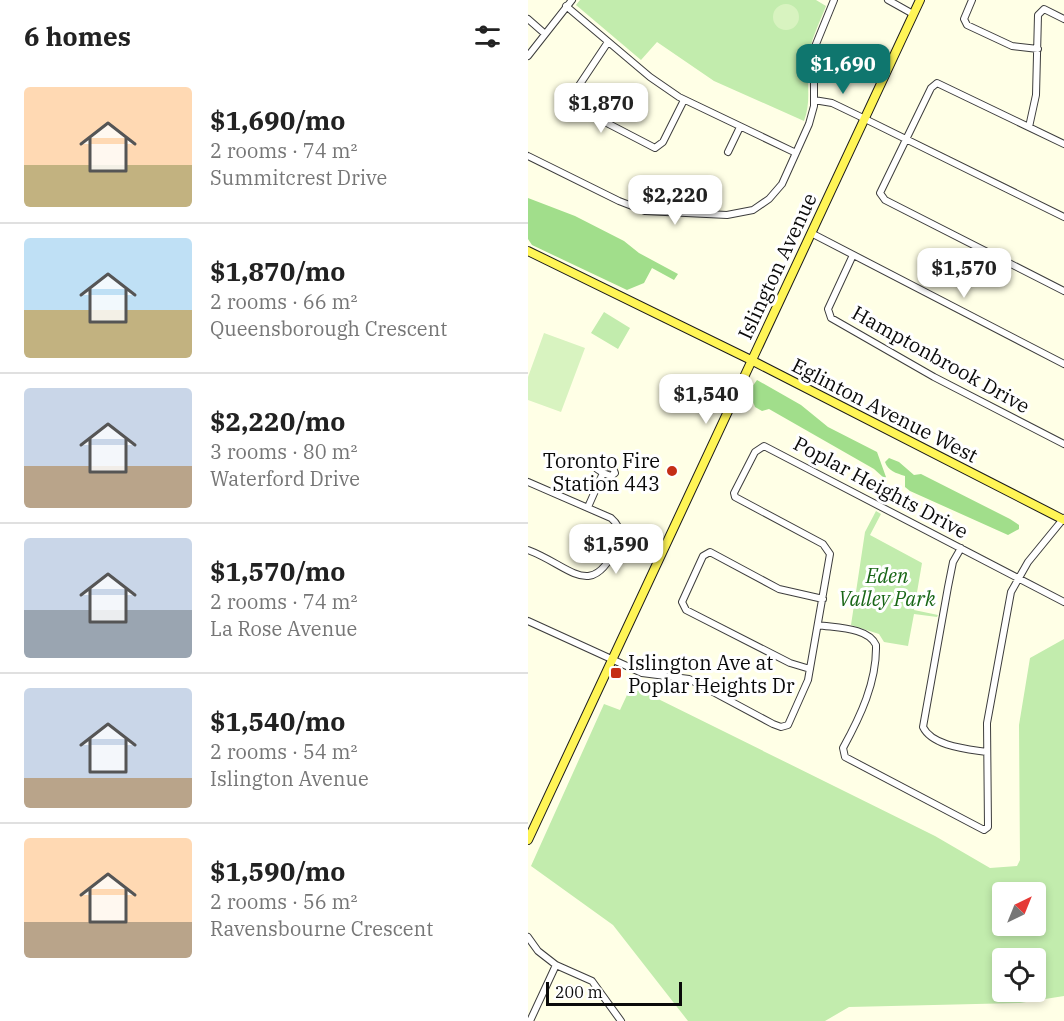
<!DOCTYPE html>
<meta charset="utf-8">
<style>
:root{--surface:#fff;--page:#f2f2f2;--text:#222;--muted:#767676;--line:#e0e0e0;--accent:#0f766e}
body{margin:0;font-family:"IBM Plex Serif",serif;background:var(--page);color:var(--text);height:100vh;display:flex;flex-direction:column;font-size:22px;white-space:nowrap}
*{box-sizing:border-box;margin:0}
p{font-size:20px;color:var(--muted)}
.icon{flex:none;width:33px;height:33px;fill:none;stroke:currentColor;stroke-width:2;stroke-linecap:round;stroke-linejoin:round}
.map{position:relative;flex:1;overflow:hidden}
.drawer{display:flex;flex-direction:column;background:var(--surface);width:528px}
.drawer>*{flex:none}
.needle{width:39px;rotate:43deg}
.buttons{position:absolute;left:464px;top:882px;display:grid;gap:12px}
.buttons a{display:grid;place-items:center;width:54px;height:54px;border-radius:6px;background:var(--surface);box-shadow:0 3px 9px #0003;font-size:30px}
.scale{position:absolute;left:18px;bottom:15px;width:136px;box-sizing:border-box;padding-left:6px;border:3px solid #0a0a0a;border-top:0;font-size:16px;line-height:21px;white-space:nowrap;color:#0a0a0a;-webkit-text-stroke:4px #fff;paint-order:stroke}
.price{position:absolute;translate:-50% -51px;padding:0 14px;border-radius:12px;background:#fff;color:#222;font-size:20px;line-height:39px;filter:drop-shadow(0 2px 3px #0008)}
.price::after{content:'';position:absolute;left:50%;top:36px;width:18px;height:14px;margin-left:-9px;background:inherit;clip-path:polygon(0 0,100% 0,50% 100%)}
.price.current{background:var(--accent);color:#fff}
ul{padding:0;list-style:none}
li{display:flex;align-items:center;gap:18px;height:150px;padding:0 24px}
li+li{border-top:2px solid var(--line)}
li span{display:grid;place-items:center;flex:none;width:168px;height:120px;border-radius:6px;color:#555}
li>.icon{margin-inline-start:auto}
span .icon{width:72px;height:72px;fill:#fffc;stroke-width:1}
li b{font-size:26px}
h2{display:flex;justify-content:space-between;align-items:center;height:72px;padding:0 24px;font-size:26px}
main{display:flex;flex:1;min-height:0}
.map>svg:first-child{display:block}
.green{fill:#c2ecad;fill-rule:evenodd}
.forest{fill:#a1de8b}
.pitch{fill:#d8f3c0}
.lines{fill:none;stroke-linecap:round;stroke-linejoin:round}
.minor-casing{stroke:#3d3d3d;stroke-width:8}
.major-casing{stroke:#1b1b1b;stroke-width:10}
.minor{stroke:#fff;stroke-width:6}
.major{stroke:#fff556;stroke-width:8}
.poi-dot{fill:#c52e16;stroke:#fff;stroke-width:2}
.labels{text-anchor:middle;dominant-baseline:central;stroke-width:6;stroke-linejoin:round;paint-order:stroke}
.street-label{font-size:20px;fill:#0a0a0a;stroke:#fff}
.poi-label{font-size:20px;fill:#0a0a0a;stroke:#fff;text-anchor:end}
.park-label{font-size:20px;font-style:italic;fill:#186616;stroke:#fff}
</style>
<main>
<section class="drawer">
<h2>6 homes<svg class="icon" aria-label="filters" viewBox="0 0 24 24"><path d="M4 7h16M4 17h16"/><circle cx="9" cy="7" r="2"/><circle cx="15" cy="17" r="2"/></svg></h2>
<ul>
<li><span style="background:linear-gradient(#ffd9b3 65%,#c2b280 0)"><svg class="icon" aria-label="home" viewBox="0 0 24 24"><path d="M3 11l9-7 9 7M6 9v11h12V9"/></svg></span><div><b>$1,690/mo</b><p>2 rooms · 74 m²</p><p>Summitcrest Drive</p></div></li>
<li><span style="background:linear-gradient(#bfe0f5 60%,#c2b280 0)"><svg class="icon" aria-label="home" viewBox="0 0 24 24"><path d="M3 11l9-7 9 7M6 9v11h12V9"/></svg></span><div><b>$1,870/mo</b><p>2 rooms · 66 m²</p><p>Queensborough Crescent</p></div></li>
<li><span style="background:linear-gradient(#c9d6e8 65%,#b9a48a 0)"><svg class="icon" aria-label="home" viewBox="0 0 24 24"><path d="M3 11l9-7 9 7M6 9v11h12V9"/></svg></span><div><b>$2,220/mo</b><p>3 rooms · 80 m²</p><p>Waterford Drive</p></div></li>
<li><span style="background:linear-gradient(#c9d6e8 60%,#9aa5b1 0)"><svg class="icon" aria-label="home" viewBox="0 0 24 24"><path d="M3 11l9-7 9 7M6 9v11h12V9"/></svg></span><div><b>$1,570/mo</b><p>2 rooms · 74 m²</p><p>La Rose Avenue</p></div></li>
<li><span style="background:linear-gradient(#c9d6e8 75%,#b9a48a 0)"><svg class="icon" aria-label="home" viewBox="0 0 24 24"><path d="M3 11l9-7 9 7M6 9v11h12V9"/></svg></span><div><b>$1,540/mo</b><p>2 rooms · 54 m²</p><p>Islington Avenue</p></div></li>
<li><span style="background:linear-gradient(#ffd9b3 70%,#b9a48a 0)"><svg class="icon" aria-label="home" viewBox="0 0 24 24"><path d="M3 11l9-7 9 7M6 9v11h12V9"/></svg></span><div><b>$1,590/mo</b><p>2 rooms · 56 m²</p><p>Ravensbourne Crescent</p></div></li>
</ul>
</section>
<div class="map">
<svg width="536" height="1021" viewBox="0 0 536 1021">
<rect width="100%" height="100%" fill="#ffffe6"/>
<path class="green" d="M 52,0 L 288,0 L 298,6 C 291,24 282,41 280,60 C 278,81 284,100 276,121 L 186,81 L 129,42 L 113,60 L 48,5 Z
M 76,312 L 102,328 L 90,349 L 63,333 Z
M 348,511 L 353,514 L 342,535 L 394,563 L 386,610 L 410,615 L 409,617 L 386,614 L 380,646 L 356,642 L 351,634 L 323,625 L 337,532 Z
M 536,639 L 536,996 L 492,1003 L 321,1007 L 297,1021 L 160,1021 L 85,925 L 3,866 L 76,704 L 92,710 L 99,695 L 112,690 L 407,836 L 462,868 L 489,866 L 492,860 L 491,725 L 502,658 ZM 507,892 L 507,926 L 474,926 L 474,892 ZM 507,958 L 507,992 L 474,992 L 474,958 Z"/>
<path class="forest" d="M 0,198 L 47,216 L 96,241 L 111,253 L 150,274 L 146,280 L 124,268 L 116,283 L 99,290 L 4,245 L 0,239 Z
M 229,380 L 273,405 L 300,427 L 349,452 L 358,477 L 356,478 L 346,469 L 241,409 L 234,411 L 227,407 L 221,391 Z
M 361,458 L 371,462 L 386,475 L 393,474 L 482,519 L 491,525 L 491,529 L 480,535 L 382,491 L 377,487 L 377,476 C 368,473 360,471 357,462 Z"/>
<path class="pitch" d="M245 17a13 13 0 1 1 26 0a13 13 0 1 1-26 0Z
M 16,333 L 57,348 L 33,412 L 0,400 L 0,377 Z"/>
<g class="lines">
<g class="minor-casing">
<path id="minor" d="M 360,0 L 385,14
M 444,0 L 436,19 L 439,25 L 484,46 L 510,49
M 38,6 L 122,77 L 151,97 L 268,153
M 0,19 L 16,33
M 80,42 L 46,93 L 45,101 L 50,108 L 127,148 L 135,142 L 156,100
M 0,56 L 44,0
M 286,100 L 304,103 L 329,115 L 536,217
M 501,127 L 508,95 L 510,15 L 516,9 L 536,19
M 536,144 L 409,83 L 403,88 L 352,193 L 357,200 L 536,291
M 200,152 L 212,127
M 0,156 L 91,201 L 117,211 L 199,215 L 225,210 L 241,199 L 254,184 L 281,124 L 286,106 L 286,49 L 306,0
M 283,233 L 536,364
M 325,255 L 300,309 L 303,318 L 406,377 L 536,444
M 0,482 L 83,518 C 91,525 94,533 90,543 C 64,603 43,566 0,550
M 60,507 L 75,473 L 83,476 L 87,473 L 85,468 L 71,462 L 69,469 L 75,473
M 433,548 L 425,562 L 420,587 L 395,727 C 404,746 439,749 458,752
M 0,621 L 114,673 L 161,679 L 245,724 L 253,727 L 260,725 L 280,680 L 302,554 L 295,544 L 207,497 L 206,493 L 227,452 L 236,446 L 536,602
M 290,625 C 307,628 340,627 348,645 C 349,682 332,717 315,748 L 317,757 L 456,830 L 460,827 L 459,723 L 483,592 L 500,562 L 536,518
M 282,669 L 262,663 L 158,610 L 154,602 L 175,556 L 182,552 L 251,589 L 295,599
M 0,937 L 10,951 L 28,965 L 64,981 L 93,1021
M 2,1021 L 28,965"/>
</g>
<g class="major-casing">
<path id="major" d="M 0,251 L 223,360 L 536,520
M 0,840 L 392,0"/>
</g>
<use href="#minor" class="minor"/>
<use href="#major" class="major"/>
</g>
<g class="poi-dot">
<circle cx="144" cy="471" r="6"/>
<rect x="82" y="667" width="12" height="12" rx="3"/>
</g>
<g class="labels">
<g class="street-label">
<text transform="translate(249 266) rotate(-65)">Islington Avenue</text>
<text transform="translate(413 359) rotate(29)">Hamptonbrook Drive</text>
<text transform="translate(357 410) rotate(27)">Eglinton Avenue West</text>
<text transform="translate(353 487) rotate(28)">Poplar Heights Drive</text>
</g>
<g class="poi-label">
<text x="132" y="460">Toronto Fire<tspan x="132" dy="23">Station 443</tspan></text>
<text x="100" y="662" text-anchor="start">Islington Ave at<tspan x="100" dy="23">Poplar Heights Dr</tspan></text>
</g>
<g class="park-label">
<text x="359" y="575">Eden<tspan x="359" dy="23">Valley Park</tspan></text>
</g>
</g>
</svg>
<div class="buttons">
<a><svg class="needle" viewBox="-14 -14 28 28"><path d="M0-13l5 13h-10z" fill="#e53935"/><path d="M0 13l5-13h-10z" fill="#767676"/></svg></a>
<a><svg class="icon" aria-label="locate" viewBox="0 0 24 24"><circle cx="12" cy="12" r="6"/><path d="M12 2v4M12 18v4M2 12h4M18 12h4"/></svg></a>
</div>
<div class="scale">200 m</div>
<b class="price current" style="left:315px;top:95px">$1,690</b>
<b class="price" style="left:73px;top:134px">$1,870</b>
<b class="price" style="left:147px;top:226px">$2,220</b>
<b class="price" style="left:436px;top:299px">$1,570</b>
<b class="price" style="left:178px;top:425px">$1,540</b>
<b class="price" style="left:88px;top:575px">$1,590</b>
</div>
</main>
